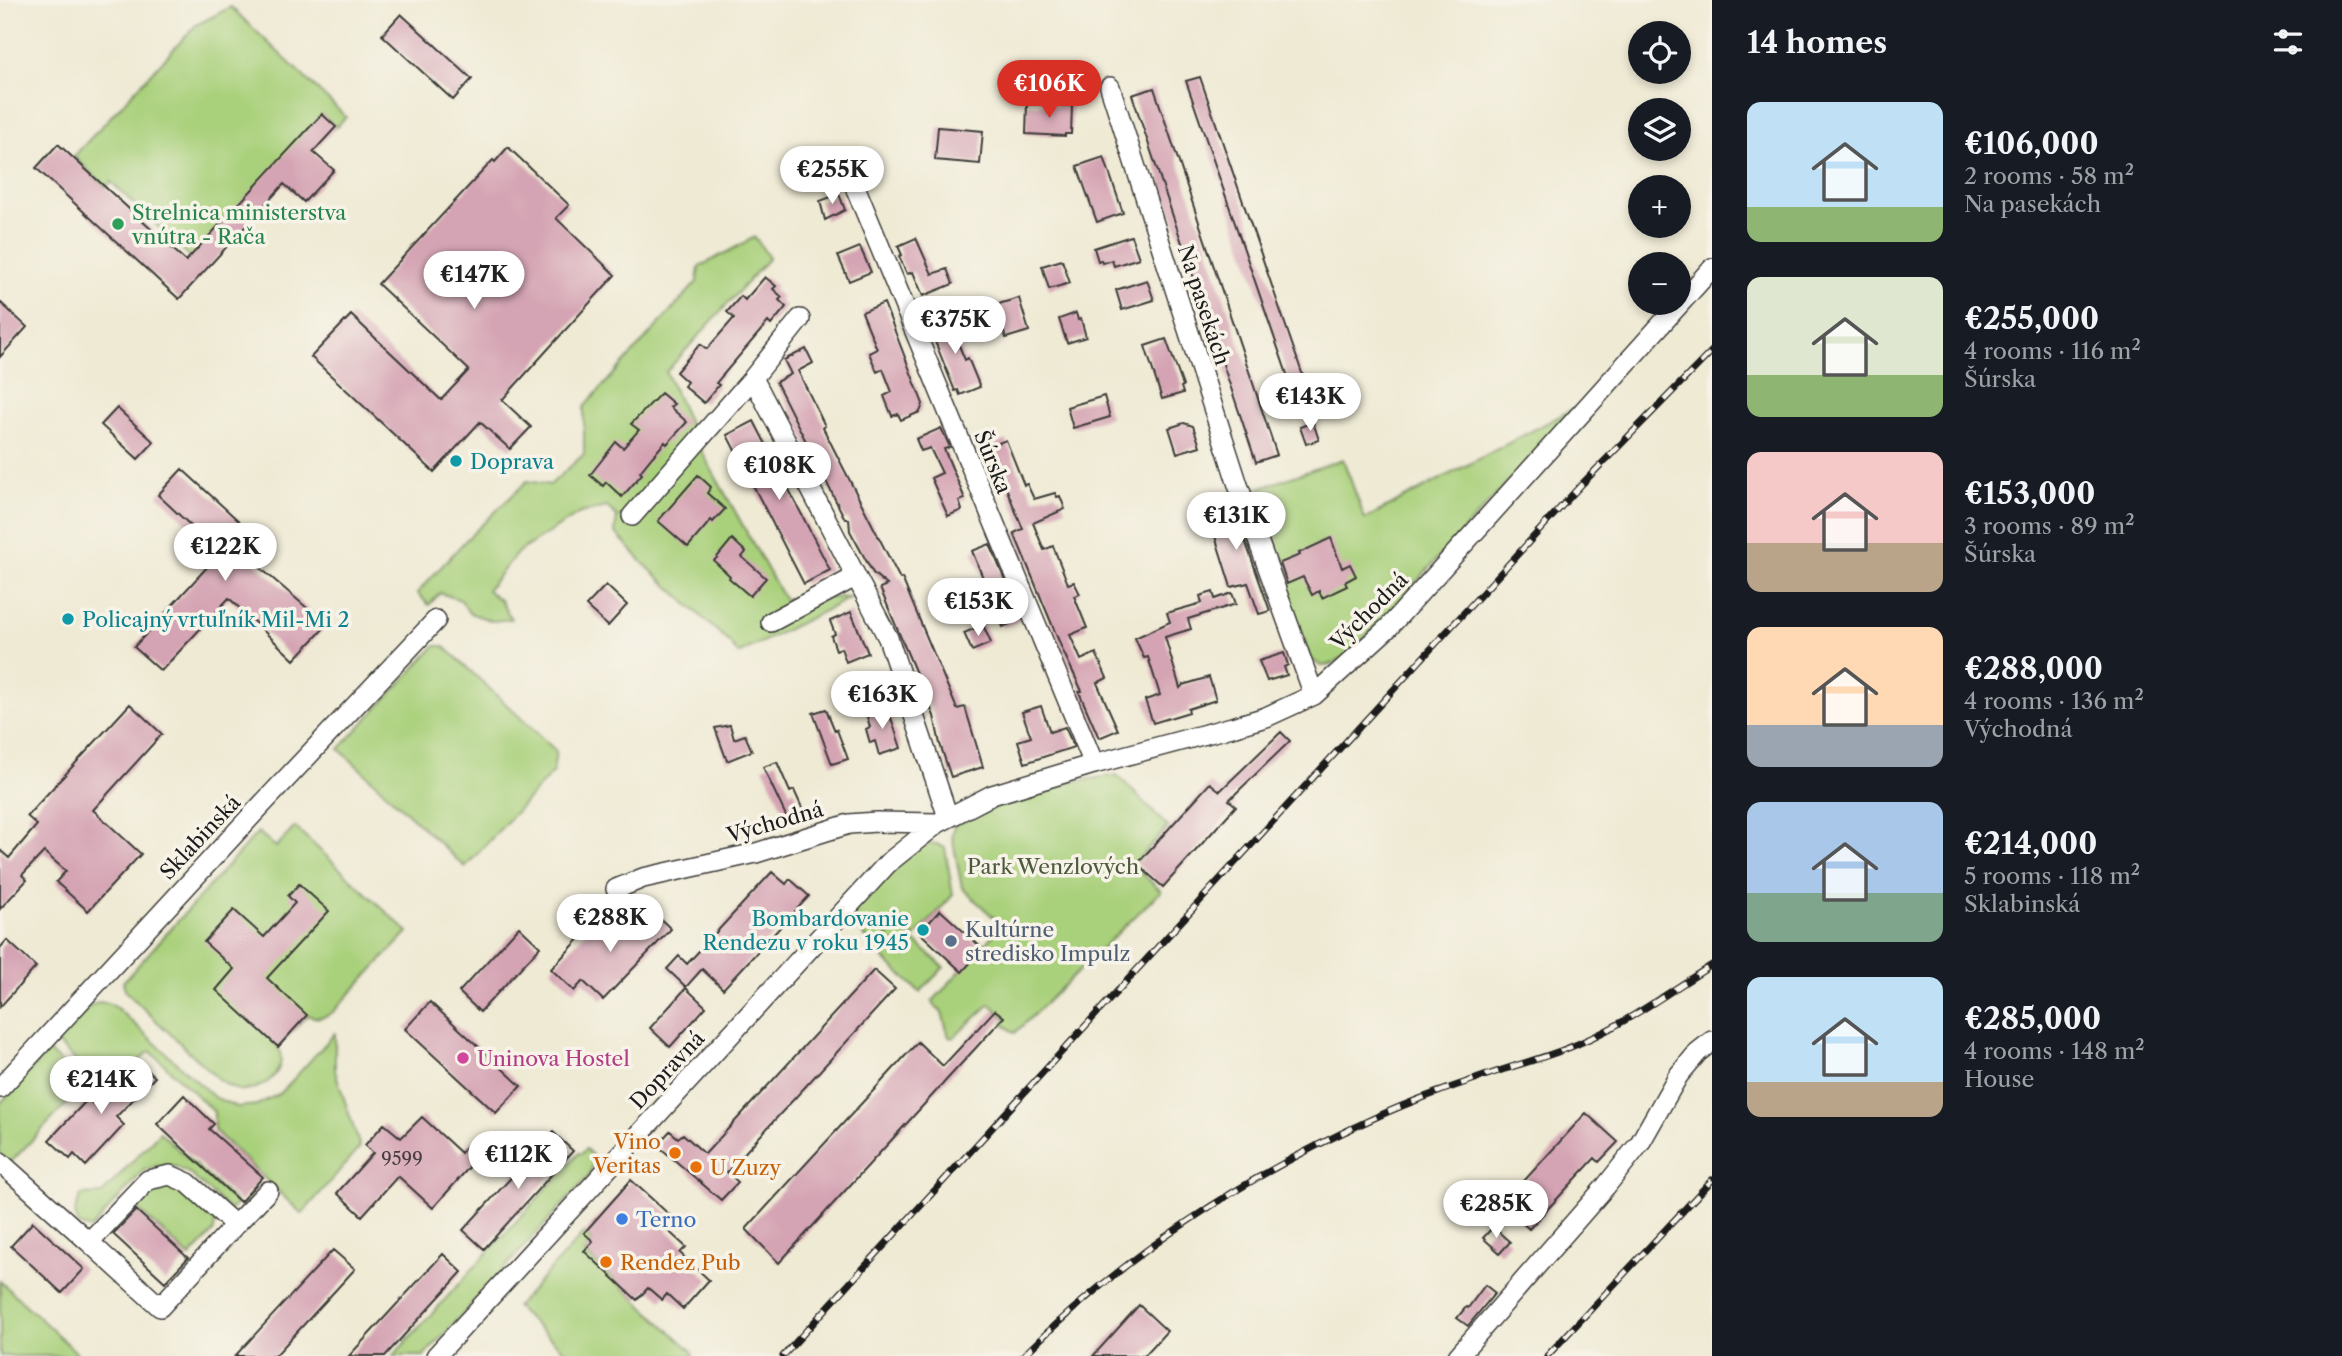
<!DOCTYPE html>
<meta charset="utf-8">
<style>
:root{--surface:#171b24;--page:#20242c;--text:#f1f3f6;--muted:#9ea1a6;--accent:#d93025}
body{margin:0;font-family:"Libre Caslon Text",serif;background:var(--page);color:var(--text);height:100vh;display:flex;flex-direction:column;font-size:26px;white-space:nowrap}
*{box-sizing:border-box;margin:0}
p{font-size:23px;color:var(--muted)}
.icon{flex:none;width:38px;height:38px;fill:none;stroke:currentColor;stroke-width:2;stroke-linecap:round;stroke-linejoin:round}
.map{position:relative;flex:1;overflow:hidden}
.panel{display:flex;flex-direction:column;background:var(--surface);width:630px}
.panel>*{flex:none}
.fabs{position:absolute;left:1628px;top:21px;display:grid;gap:14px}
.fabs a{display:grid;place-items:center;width:63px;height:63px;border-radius:50%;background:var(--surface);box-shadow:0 4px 10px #0003;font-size:35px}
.price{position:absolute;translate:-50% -60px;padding:0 16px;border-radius:24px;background:#fff;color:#222;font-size:23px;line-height:46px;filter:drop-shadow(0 2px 4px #0008)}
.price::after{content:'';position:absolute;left:50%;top:42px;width:21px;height:16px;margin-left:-10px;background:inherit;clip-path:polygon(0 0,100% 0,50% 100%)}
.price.selected{background:var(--accent);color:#fff}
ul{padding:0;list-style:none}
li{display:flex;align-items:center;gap:21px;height:175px;padding:0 35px}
li span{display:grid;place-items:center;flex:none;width:196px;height:140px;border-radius:14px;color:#555}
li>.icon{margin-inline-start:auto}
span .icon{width:84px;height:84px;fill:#fffc;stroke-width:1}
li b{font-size:30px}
h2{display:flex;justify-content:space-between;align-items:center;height:84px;padding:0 35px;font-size:30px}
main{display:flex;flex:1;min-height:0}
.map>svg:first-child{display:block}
.green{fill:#a9d07a;stroke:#62764b;stroke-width:2}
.building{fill:#d5a4b4}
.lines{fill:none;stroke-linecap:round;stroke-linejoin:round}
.minor-casing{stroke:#3c3b38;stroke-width:22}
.minor{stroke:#fff;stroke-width:19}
.rail-casing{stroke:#1c1c1c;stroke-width:7}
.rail{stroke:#f7f3e8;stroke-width:4.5;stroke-dasharray:13;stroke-linecap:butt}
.leisure-dot{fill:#2e9e5b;stroke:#f7f3e8;stroke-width:2.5}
.culture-dot{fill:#0f9aa8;stroke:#f7f3e8;stroke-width:2.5}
.service-dot{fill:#5c6f8a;stroke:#f7f3e8;stroke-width:2.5}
.hotel-dot{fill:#d1479c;stroke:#f7f3e8;stroke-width:2.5}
.food-dot{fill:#e8710a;stroke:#f7f3e8;stroke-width:2.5}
.shop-dot{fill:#3f7fe0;stroke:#f7f3e8;stroke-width:2.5}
.labels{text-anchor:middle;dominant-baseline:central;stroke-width:7;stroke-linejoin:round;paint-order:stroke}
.number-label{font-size:18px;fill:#4a3e42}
.leisure-label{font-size:21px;fill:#27864d;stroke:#f7f3e8;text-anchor:start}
.street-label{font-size:21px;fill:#1c1c1c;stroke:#f7f3e8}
.culture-label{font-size:21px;fill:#0d838f;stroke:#f7f3e8;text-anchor:start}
.park-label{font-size:21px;fill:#4d5b3d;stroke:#f7f3e8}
.service-label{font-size:21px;fill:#4e5e75;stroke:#f7f3e8;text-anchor:start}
.hotel-label{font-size:21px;fill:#b23c85;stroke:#f7f3e8;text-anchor:start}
.food-label{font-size:21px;fill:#c56008;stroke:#f7f3e8;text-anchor:start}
.shop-label{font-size:21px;fill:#366cbe;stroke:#f7f3e8;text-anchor:start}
</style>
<main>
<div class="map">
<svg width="1712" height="1356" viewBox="0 0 1712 1356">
<rect width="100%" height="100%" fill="#f7f3e8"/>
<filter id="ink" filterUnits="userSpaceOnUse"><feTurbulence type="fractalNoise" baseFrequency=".0143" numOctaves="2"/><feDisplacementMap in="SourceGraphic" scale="14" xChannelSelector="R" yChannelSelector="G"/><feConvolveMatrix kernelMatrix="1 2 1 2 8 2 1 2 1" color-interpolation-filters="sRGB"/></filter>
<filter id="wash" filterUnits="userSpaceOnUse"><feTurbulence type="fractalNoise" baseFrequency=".00686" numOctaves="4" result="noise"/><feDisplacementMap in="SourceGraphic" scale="28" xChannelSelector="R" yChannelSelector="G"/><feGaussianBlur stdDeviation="1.57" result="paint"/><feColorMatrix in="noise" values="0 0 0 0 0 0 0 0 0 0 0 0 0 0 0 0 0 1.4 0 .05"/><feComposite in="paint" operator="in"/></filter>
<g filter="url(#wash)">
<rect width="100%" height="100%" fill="#efead4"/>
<path class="green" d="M 231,7 L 346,117 L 336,127 L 322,115 L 204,270 L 111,182 L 106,188 L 74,156 L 196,25 Z
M 755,237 L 769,258 L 666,372 L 703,454 L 784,599 L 852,597 L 738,654 L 730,643 L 643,563 L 615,532 L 617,516 L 607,507 L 580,513 L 518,552 L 487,590 L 500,600 L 511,619 L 493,621 L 469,613 L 461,600 L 440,593 L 429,605 L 417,593 L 465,541 L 527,481 L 550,485 L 584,454 L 584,407 L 697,282 L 699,267 Z
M 1577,407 L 1370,632 C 1356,645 1341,666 1321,666 L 1310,658 L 1254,490 L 1343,459 L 1365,519 Z
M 435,646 L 444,646 L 556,751 L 553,772 L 465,867 L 339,749 Z
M 1117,775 L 1168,827 L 1133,865 L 1161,891 L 1015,1033 L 1003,1024 L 1006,1018 L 990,1004 L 953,1038 L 949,1037 L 942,1013 L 932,1002 L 1002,925 L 962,888 L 952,836 L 954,825 L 985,809 L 1044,786 Z
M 295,827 L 408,932 L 333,1012 C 324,1018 317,1019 307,1015 L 278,1047 C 290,1071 262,1092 239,1090 C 232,1089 225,1083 219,1080 L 126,992 L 123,982 L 258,832 L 276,847 Z
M 924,843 L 937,844 L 945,848 L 953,895 L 915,937 L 897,924 L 876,948 L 854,925 L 854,909 L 892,870 Z
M 897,926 L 944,967 L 920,992 L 875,951 Z
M 99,1002 L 108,1003 L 117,1008 L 214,1097 L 237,1107 L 257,1105 L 281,1093 L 335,1033 L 335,1071 L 360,1147 L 302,1214 L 214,1130 L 214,1112 L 150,1051 L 134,1065 L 94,1078 L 56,1042 L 90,1006 Z
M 48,1051 L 80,1080 L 77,1093 L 10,1163 L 0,1154 L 0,1104 Z
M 160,1132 L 237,1204 L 230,1210 L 189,1173 L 177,1167 L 161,1165 L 144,1170 L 91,1229 L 80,1226 C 72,1214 75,1207 82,1195 L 102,1194 Z
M 586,1149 L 595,1158 L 589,1176 L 424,1356 L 393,1356 L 579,1153 L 581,1154 Z
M 171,1183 L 181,1186 L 215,1219 L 214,1231 L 190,1257 L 134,1206 L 154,1184 Z
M 584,1233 L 593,1241 L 584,1252 L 692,1351 L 693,1356 L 570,1356 L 516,1307 Z
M 0,1281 L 78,1354 L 76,1356 L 0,1356 Z"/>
<g id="blocks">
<path class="building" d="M 401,14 L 472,79 L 453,100 L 382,35 Z
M 1200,77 L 1313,405 L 1299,409 L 1186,81 Z
M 1154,88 L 1277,455 L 1256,462 L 1132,95 Z
M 1027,104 L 1072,106 L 1071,134 L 1065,134 L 1065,136 L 1026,134 Z
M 322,114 L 336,127 L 313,152 L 334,170 L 304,202 L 284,184 L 179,299 L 36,168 L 58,144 L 186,261 Z
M 938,127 L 983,131 L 980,164 L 935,160 Z
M 508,147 L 569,205 L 556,218 L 615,275 L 502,400 L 531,427 L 510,449 L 480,422 L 434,472 L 311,357 L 351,315 L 441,400 L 469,370 L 378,284 L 493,160 L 495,162 Z
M 1104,157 L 1123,213 L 1097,222 L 1077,166 Z
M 839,194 L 845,210 L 825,220 L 820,201 Z
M 1131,236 L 1139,258 L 1114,266 L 1112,260 L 1102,263 L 1101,260 L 1098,261 L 1094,248 Z
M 916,238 L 932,274 L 947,269 L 953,284 L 923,296 L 913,272 L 907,274 L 899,256 L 902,255 L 898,246 Z
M 860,247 L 871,272 L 849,281 L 838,256 Z
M 1062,260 L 1070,283 L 1049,289 L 1042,266 Z
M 765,277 L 776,286 L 773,289 L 782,297 L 779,300 L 786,307 L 771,325 L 768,322 L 716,383 L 719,385 L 704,403 L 684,386 L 687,382 L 676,372 L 700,344 L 707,349 L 734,318 L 727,312 L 741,296 L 745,300 Z
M 1147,280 L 1154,300 L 1122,310 L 1116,290 Z
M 1019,298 L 1029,331 L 1006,338 L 995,305 Z
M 0,302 L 27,327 L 0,357 Z
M 884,303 L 923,404 L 920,412 L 901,420 L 898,414 L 892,416 L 884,396 L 892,392 L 883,369 L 877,372 L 869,353 L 877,349 L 862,312 Z
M 1076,313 L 1078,320 L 1081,319 L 1086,337 L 1067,343 L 1059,319 Z
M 955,318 L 958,325 L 963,323 L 967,334 L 956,338 L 965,360 L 968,358 L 980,387 L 960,395 L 958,390 L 955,391 L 930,329 Z
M 1166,339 L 1183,386 L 1181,387 L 1183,393 L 1162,399 L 1145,346 Z
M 806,349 L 813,363 L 798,371 L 825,426 L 823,428 L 900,579 L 902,578 L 957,709 L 965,707 L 983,767 L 951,777 L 940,744 L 934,716 L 880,588 L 887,585 L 873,573 L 850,531 L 849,519 L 845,519 L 776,382 L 791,374 L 784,360 Z
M 661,393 L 674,404 L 670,407 L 687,422 L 667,444 L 665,442 L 652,457 L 640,472 L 642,474 L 622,497 L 606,482 L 603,486 L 590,475 L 616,442 L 623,448 L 639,430 L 631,424 Z
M 1104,396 L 1110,417 L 1073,428 L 1067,407 Z
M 117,408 L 154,442 L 138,459 L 101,425 Z
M 754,421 L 830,570 L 804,584 L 727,435 Z
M 1313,422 L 1319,440 L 1306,444 L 1300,427 Z
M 1184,423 L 1193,426 L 1200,446 L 1177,453 L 1169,428 Z
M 941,428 L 950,447 L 944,449 L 965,499 L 959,501 L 962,510 L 948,516 L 931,478 L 942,473 L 930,448 L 921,451 L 916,439 Z
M 1006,440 L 1024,485 L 1027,484 L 1034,499 L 1055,493 L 1057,497 L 1060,496 L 1065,509 L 1033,523 L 1044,550 L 1053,546 L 1068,584 L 1074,582 L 1080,594 L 1074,596 L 1087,628 L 1070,635 L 1081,660 L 1096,653 L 1107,678 L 1097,683 L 1118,730 L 1099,738 L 1079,692 L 1082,691 L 1063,651 L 1014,533 L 1023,529 L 1002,478 L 996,480 L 983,449 Z
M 182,469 L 265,545 L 251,560 L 327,625 L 294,660 L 229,598 L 161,671 L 134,647 L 220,553 L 158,495 Z
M 698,475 L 711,487 L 707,493 L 725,509 L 713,522 L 711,520 L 688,547 L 658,521 Z
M 1220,498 L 1221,501 L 1230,498 L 1270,611 L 1259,614 L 1248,583 L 1231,587 L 1214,533 L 1216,532 L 1213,525 L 1217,523 L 1209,502 Z
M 1331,538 L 1342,568 L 1350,564 L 1356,576 L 1345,582 L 1347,586 L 1322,598 L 1319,591 L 1312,595 L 1303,577 L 1287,584 L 1280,563 L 1300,555 L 1299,553 Z
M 732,539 L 746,552 L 742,557 L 766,578 L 750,596 L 729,578 L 730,576 L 714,561 Z
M 990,544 L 1021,619 L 1003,627 L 972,551 Z
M 606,585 L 627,605 L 608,626 L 586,606 Z
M 1213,592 L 1215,599 L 1232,593 L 1236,604 L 1188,619 L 1191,629 L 1165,637 L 1180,688 L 1183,685 L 1209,677 L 1216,700 L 1188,709 L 1189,712 L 1153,723 L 1145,700 L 1160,695 L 1148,657 L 1144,658 L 1135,638 L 1170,622 L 1167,613 L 1202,603 L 1200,596 Z
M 851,612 L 868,653 L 846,662 L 841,648 L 836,650 L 831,636 L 835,634 L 830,621 Z
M 983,625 L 991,643 L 972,651 L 964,633 Z
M 1284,653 L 1288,665 L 1284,667 L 1287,675 L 1267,681 L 1259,661 Z
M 130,704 L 162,734 L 93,810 L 141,854 L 88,911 L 56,882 L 66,871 L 44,852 L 22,875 L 27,880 L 0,909 L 0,850 L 9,858 L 37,825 L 27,816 Z
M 887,706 L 901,748 L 879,755 L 875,741 L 870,743 L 866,729 L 870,727 L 866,713 Z
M 1041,706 L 1050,732 L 1065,727 L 1074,747 L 1025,763 L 1018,741 L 1031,737 L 1022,712 Z
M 826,709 L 835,731 L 837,730 L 848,759 L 832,764 L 813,713 Z
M 730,725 L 734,739 L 745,735 L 752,751 L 727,761 L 715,728 Z
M 1281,732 L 1290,741 L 1229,800 L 1236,806 L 1163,887 L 1137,864 L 1210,783 L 1220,791 Z
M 777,762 L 790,792 L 794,790 L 803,810 L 787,818 L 763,767 Z
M 772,872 L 786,884 L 790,879 L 809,896 L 723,989 L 702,969 L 686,987 L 667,969 L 679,956 L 687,964 Z
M 299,884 L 329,911 L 267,978 L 307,1015 L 278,1047 L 216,990 L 234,969 L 204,942 L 234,910 L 264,937 L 295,903 L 288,896 Z
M 648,907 L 671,929 L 603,1000 L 583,981 L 574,991 L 551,969 L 599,918 L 619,937 Z
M 940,910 L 983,949 L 962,972 L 920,933 Z
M 519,927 L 540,947 L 480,1012 L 459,992 Z
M 7,940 L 36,967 L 0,1007 L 0,948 Z
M 874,970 L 895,989 L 727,1172 L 738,1182 L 721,1200 L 657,1145 L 670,1131 L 678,1138 L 683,1134 L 705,1154 Z
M 686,988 L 706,1007 L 670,1047 L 650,1028 Z
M 430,1002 L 521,1086 L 496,1113 L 405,1029 Z
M 995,1010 L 1004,1017 L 779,1263 L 746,1229 L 918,1042 L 943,1066 Z
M 139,1062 L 155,1077 L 116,1117 L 124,1125 L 86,1166 L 74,1154 L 70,1159 L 49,1140 L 88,1099 L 92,1103 L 128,1065 L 133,1069 Z
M 184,1095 L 214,1124 L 209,1129 L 263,1177 L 240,1202 L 157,1124 Z
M 1586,1113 L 1618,1142 L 1599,1162 L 1595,1158 L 1529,1229 L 1502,1205 Z
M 422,1117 L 461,1153 L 471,1141 L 474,1144 L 479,1138 L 488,1146 L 433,1208 L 398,1176 L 362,1216 L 337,1193 L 373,1153 L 365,1145 L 384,1124 L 401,1138 Z
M 553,1132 L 573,1151 L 484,1249 L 463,1230 Z
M 631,1180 L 673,1218 L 664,1227 L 686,1247 L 680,1253 L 709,1280 L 683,1309 L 667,1294 L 662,1300 L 648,1288 L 637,1300 L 584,1251 L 593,1241 L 584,1233 Z
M 136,1210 L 188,1258 L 165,1282 L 113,1234 Z
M 33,1222 L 84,1269 L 62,1293 L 11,1246 Z
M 1493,1227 L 1510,1242 L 1500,1253 L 1483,1238 Z
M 333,1250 L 355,1269 L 275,1356 L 235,1356 Z
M 443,1254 L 462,1272 L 385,1356 L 349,1356 Z
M 1485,1285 L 1495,1293 L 1468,1326 L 1457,1318 L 1466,1307 L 1468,1308 Z
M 1139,1305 L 1167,1331 L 1144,1356 L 1093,1356 Z"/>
</g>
</g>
<g filter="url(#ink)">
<use href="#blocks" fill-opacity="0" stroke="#3c3b38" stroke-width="2"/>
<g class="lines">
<g class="minor-casing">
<path id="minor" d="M 1110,87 L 1238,485 L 1314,695
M 851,177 L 1094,764
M 753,378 L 888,638 L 948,817
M 632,516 L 753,378 L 800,319
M 771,622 L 855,577
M 616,889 L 643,878 L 756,853 L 849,824 L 876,822 L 938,823 L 992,795 L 1094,764 L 1232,727 L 1266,717 L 1314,695 L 1389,627 L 1712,268
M 0,1088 L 253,814 L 436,620
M 0,1162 L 89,1242
M 170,1175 L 188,1183 L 235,1225 L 160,1307 L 89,1242 L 148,1180 Z
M 235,1225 L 268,1191
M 436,1356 L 888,863 L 938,823
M 1458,1356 L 1606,1186 L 1640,1143 L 1678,1076 L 1698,1052 L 1712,1041"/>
</g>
<use href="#minor" class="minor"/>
<g class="rail-casing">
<path id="rail" d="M 783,1356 L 1582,484 L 1712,351
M 1023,1356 C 1122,1257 1244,1177 1372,1119 C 1415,1099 1460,1084 1505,1069 C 1530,1061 1556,1054 1580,1043 C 1627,1023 1669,992 1712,965
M 1547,1356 L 1712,1180"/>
</g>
<use href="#rail" class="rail"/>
</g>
</g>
<circle class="leisure-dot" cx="118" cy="224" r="7"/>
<g class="culture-dot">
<circle cx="456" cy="461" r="7"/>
<circle cx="68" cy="619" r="7"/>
<circle cx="923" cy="930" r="7"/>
</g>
<circle class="service-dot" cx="951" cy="941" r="7"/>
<circle class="hotel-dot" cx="463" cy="1058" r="7"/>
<g class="food-dot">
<circle cx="675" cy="1153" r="7"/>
<circle cx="696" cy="1167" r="7"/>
<circle cx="606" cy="1262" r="7"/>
</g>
<circle class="shop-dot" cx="622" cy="1219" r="7"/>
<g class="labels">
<g class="number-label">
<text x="402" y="1159">9599</text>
</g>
<g class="leisure-label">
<text x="132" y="212">Strelnica ministerstva<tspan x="132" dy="24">vnútra - Rača</tspan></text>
</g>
<g class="street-label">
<text transform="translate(1204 305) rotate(72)">Na pasekách</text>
<text transform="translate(993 462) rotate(68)">Šúrska</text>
<text transform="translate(1369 611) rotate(-45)">Východná</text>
<text transform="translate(775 822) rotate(-16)">Východná</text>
<text transform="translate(200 837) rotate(-47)">Sklabinská</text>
<text transform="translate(667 1070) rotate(-47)">Dopravná</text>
</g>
<g class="culture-label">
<text x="470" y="461">Doprava</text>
<text x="82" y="619">Policajný vrtuľník Mil-Mi 2</text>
<text x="909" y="918" text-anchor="end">Bombardovanie<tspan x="909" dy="24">Rendezu v roku 1945</tspan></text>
</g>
<g class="park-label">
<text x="1053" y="866">Park Wenzlových</text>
</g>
<g class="service-label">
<text x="965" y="929">Kultúrne<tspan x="965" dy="24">stredisko Impulz</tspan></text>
</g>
<g class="hotel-label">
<text x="477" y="1058">Uninova Hostel</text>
</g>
<g class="food-label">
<text x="661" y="1141" text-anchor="end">Vino<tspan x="661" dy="24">Veritas</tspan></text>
<text x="710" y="1167">U Zuzy</text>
<text x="620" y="1262">Rendez Pub</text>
</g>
<g class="shop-label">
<text x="636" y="1219">Terno</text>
</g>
</g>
</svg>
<div class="fabs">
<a><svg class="icon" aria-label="locate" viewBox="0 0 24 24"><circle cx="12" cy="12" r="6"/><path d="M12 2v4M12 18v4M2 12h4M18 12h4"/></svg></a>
<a><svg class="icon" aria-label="layers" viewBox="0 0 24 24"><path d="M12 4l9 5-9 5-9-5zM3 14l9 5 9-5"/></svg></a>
<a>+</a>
<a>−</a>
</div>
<b class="price selected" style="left:1049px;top:120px">€106K</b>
<b class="price" style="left:832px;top:206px">€255K</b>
<b class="price" style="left:474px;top:311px">€147K</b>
<b class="price" style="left:955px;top:356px">€375K</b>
<b class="price" style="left:1310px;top:433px">€143K</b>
<b class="price" style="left:779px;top:502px">€108K</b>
<b class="price" style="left:1236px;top:552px">€131K</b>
<b class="price" style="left:225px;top:583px">€122K</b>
<b class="price" style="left:978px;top:638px">€153K</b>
<b class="price" style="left:882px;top:731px">€163K</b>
<b class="price" style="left:610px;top:954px">€288K</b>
<b class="price" style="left:101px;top:1116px">€214K</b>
<b class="price" style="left:518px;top:1191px">€112K</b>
<b class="price" style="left:1496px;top:1240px">€285K</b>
</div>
<section class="panel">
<h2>14 homes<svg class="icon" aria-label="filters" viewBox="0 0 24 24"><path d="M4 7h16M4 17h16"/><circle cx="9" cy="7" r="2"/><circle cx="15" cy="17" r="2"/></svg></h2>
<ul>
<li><span style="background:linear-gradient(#bfe0f5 75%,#8fb573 0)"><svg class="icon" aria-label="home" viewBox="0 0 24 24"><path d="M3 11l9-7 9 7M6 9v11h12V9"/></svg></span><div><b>€106,000</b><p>2 rooms · 58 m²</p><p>Na pasekách</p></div></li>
<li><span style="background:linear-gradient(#dfe7d0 70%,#8fb573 0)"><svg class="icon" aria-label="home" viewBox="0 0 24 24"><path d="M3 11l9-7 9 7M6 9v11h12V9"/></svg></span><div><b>€255,000</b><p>4 rooms · 116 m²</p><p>Šúrska</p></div></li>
<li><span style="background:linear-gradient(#f6c9c9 65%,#b9a48a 0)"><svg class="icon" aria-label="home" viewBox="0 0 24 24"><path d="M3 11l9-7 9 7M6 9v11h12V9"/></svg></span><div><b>€153,000</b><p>3 rooms · 89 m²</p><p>Šúrska</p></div></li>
<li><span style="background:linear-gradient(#ffd9b3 70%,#9aa5b1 0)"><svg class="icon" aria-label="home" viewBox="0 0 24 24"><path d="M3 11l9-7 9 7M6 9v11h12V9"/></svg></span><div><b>€288,000</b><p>4 rooms · 136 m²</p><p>Východná</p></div></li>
<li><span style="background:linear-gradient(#a9c7e8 65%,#7fa58c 0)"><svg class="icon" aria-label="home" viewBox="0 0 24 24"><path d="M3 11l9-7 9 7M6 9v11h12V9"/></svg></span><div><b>€214,000</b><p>5 rooms · 118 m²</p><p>Sklabinská</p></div></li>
<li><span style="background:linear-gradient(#bfe0f5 75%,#b9a48a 0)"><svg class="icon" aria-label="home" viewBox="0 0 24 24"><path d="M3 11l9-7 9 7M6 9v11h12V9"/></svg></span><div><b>€285,000</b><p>4 rooms · 148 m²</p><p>House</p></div></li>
</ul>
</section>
</main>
